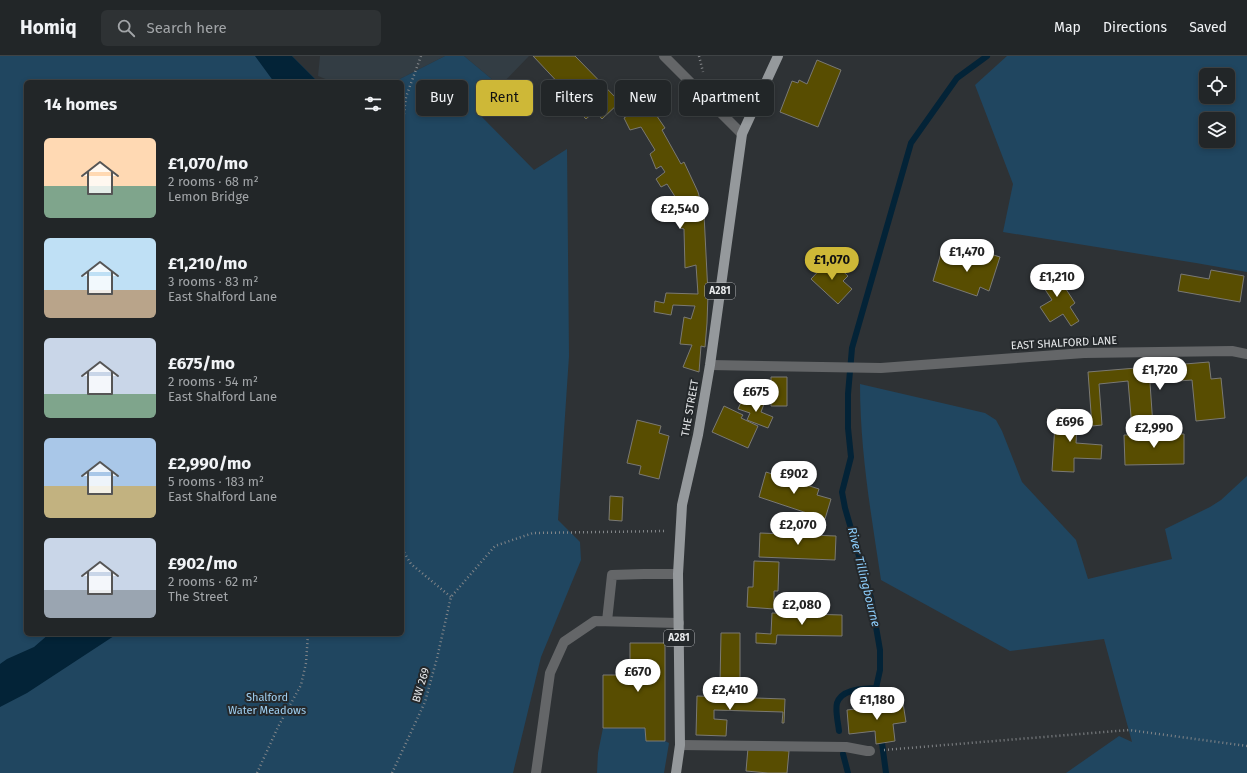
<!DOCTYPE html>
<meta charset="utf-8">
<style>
:root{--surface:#222628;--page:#2e3234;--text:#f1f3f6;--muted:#a2a5a8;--line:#3f4345;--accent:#ceb837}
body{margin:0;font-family:"Fira Sans",sans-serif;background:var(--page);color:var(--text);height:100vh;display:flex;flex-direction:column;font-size:15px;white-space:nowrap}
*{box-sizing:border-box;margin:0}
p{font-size:13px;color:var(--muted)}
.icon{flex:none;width:22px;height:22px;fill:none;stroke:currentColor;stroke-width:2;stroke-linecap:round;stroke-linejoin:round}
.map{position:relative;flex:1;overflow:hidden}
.details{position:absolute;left:24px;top:24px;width:380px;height:556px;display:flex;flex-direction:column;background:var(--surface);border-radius:6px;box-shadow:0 2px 6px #0003,0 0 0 1px var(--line)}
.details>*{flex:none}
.top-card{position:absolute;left:416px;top:24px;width:380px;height:36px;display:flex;gap:8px}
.buttons{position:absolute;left:1199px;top:12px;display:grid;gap:8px}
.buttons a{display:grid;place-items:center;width:36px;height:36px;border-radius:6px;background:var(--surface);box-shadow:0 2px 6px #0003,0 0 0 1px var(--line);font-size:20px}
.price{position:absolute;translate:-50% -34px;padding:0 9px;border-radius:14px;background:#fff;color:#222;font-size:13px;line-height:26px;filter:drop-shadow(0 1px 2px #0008)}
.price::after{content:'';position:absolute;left:50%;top:24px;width:12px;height:9px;margin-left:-6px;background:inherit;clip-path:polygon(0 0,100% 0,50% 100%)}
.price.current{background:var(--accent);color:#111}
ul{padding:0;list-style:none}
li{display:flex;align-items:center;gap:12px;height:100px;padding:0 20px}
li span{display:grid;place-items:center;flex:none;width:112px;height:80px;border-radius:6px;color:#555}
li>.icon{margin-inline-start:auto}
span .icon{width:48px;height:48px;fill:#fffc;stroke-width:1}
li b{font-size:17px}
h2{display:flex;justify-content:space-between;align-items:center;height:48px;padding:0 20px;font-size:17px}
.tag{padding:0 14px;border-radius:6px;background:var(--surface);box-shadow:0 2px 6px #0003,0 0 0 1px var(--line);font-size:14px;line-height:36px}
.tag.current{background:var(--accent);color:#111}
header{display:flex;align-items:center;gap:24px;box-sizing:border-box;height:56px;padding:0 20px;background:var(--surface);border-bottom:1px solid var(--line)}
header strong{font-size:19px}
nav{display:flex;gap:22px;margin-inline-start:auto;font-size:14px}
.search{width:280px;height:36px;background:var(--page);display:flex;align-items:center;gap:10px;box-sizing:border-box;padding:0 14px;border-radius:6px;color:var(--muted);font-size:15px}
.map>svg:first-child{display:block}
.built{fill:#333d44}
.green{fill:#204660;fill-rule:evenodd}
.water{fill:#032337}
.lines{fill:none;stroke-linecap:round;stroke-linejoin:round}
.stream{stroke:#032337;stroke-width:6}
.building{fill:#584d01;stroke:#7a7974}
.path{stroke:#838689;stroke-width:2.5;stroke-dasharray:1 3;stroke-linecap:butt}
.service{stroke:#646668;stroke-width:10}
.minor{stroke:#646668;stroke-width:10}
.primary{stroke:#95999c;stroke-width:10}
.labels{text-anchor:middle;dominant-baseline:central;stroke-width:4;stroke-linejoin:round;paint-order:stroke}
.shield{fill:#24282b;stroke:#aeb0b3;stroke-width:1}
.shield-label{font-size:10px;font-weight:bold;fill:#e9ebed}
.street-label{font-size:11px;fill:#e9ebed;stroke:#24282b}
.park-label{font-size:11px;fill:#a0d0f2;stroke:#24282b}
.water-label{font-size:12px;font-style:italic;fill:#8dcefc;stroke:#24282b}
</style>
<header>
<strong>Homiq</strong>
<div class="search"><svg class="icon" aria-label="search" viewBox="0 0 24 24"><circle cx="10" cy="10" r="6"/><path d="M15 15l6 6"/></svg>Search here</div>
<nav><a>Map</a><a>Directions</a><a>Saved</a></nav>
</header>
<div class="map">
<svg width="1247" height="717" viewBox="0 0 1247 717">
<rect width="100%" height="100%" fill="#2e3235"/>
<path class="built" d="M 320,0 L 445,0 L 394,26 L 333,26 L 318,20 Z
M 464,0 L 529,0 L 500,30 Z"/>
<path class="green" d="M 0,0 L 292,0 L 318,26 L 26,26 L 26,578 L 402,578 L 402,26 L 394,26 L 445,0 L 464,0 L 500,30 L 478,57 L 534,114 L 567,93 L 569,300 L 558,464 L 580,486 L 581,504 L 541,601 L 513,717 L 0,717 Z
M 1007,0 L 1247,0 L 1247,216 L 1196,207 L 1003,176 L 1013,128 L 975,29 ZM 1206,19 L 1228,19 L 1228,41 L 1206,41 ZM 1206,63 L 1228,63 L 1228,85 L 1206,85 Z
M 860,328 L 985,357 L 996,364 L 1002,375 L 1022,426 L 1076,484 L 1088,523 L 1172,503 L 1165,473 L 1210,451 L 1221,444 L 1247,420 L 1247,717 L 1066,717 L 1119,680 L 1132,686 L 1104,583 L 1010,595 L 881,524 C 871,458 860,394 860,328 Z
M 603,672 L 645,672 L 646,685 L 665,685 L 669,687 L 664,717 L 597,717 L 598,697 Z"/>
<path class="water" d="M 255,0 L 292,0 L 318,26 L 274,26 Z
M 49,578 L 117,578 L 27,637 L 0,651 L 0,608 L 7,603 L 34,591 Z"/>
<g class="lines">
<path class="stream" d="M 878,650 L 876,632 L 880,614 L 880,594 L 871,542 L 845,452 L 842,436 L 851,401 L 848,372 L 848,338 L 852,292 L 911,87 L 957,22 L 987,0
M 839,675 C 838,666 835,655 837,647 C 842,632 864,633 876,632
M 882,687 L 886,717
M 843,698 L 848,717"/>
</g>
<path class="building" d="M 533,0 L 575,0 L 620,46 L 602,63 L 595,55 L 586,63 L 581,58 L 590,48 L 585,42 L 573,54 L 558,39 L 564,33 Z
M 817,4 L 841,14 L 818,71 L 780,56 L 792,25 L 798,27 L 799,24 L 807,28 Z
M 646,44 L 665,72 L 662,74 L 681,108 L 684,106 L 698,136 L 704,158 L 708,238 L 707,267 L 705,291 L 701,290 L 699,316 L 683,311 L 692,289 L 680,288 L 684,261 L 691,263 L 695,250 L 673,249 L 671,259 L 654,256 L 655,245 L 664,247 L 666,237 L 698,238 L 696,209 L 685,212 L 684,173 L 680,172 L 680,161 L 668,163 L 668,149 L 681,150 L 667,128 L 661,131 L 656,123 L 665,116 L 661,110 L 656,113 L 650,98 L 655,94 L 641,71 L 630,74 L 624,62 L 633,56 L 632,54 Z
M 978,194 L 1000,201 L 989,235 L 980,231 L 977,240 L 933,225 L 941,197 L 974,208 Z
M 830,203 L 848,220 L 843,225 L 852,233 L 838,248 L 811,223 Z
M 1051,210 L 1075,247 L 1070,251 L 1079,265 L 1071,270 L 1063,258 L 1050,266 L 1040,251 L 1052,244 L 1036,220 Z
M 1211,214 L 1244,220 L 1240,246 L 1178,235 L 1181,218 L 1209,223 Z
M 1209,306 L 1211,323 L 1221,322 L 1225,362 L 1196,365 L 1192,324 L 1150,327 L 1153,370 L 1132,372 L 1128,325 L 1099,328 L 1102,369 L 1092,370 L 1088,316 Z
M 771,321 L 787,321 L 787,350 L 771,350 Z
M 742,344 L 753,348 L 754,345 L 764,348 L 761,356 L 773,361 L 768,372 L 747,364 L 750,357 L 738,353 Z
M 724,350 L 743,359 L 741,362 L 758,370 L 748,392 L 712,376 Z
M 1056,353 L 1078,355 L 1076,387 L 1102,389 L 1101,403 L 1074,402 L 1074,416 L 1052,415 Z
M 637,364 L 661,370 L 659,377 L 669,380 L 659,423 L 639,418 L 641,410 L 627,407 Z
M 1184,378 L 1184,408 L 1125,409 L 1124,379 Z
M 766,416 L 819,433 L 817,439 L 831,443 L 825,463 L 759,441 Z
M 610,440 L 623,441 L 622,465 L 609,464 Z
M 760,477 L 836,480 L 835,504 L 759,501 Z
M 754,505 L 779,506 L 778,535 L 774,535 L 774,553 L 747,551 L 748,531 L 753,531 Z
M 772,557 L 842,559 L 842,580 L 777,579 L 776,588 L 756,587 L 756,577 L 771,578 Z
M 721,577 L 740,577 L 740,627 L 720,627 Z
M 630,587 L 665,587 L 665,685 L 646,685 L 645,672 L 603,672 L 603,619 L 630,619 Z
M 697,640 L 785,643 L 784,667 L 782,667 L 783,656 L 714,654 L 714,663 L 727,664 L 726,680 L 696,679 Z
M 903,647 L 906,666 L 893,668 L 895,685 L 876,688 L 875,675 L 849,678 L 847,654 Z
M 748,692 L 789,695 L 787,717 L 768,717 L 746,715 Z"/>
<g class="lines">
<path class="path" d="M 699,0 L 703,16
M 402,74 L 406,41 L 421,0
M 402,493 L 411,508 L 451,541
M 884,694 L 1129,674 L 1247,690
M 257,717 L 278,671 L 301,629 L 306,607 L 308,578
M 392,717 L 425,646 L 437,602 L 451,541 L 495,490 L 533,477 L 666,475"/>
<path class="service" d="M 607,565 L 612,519 L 644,518 L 678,518
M 536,717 L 550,617 L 564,586 L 595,565 L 679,567"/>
<path class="minor" d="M 664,0 L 742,78
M 710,309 L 881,312 L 1084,297 L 1232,295 L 1247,298
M 680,689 L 846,691 L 867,695 L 870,695"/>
<path class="primary" d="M 676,717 L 680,689 L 678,518 L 682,449 L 698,379 L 710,309 L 742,78 L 778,0"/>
</g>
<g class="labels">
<g class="shield">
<rect x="705" y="227" width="30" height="16" rx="3"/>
<rect x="664" y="574" width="30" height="16" rx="3"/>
</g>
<g class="shield-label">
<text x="720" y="235">A281</text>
<text x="679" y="582">A281</text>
</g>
<g class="street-label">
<text transform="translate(1064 287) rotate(-3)">EAST SHALFORD LANE</text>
<text transform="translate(690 352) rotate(-80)">THE STREET</text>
<text transform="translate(421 629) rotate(-73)">BW 269</text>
</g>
<g class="park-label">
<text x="267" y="641">Shalford<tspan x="267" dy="13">Water Meadows</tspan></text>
</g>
<g class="water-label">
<text transform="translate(864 521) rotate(76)">River Tillingbourne</text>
</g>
</g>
</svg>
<div class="buttons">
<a><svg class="icon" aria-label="locate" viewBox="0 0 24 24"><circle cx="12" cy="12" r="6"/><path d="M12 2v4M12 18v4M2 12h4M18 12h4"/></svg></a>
<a><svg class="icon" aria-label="layers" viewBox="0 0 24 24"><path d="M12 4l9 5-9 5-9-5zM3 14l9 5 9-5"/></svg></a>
</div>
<b class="price" style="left:680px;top:174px">£2,540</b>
<b class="price" style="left:967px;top:217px">£1,470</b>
<b class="price current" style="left:832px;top:225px">£1,070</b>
<b class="price" style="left:1057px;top:242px">£1,210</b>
<b class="price" style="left:1160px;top:335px">£1,720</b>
<b class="price" style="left:756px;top:357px">£675</b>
<b class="price" style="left:1070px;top:387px">£696</b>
<b class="price" style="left:1154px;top:393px">£2,990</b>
<b class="price" style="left:794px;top:439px">£902</b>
<b class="price" style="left:798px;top:490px">£2,070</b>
<b class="price" style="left:802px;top:570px">£2,080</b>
<b class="price" style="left:638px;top:637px">£670</b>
<b class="price" style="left:730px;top:655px">£2,410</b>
<b class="price" style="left:877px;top:665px">£1,180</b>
<div class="top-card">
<a class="tag">Buy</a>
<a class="tag current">Rent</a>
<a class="tag">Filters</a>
<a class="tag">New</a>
<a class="tag">Apartment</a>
</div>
<section class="details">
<h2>14 homes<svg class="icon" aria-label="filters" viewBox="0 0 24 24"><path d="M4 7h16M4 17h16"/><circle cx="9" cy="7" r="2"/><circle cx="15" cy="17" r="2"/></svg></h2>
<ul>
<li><span style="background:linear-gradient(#ffd9b3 60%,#7fa58c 0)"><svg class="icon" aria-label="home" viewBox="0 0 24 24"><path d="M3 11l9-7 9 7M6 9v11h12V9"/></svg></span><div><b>£1,070/mo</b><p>2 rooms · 68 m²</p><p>Lemon Bridge</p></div></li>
<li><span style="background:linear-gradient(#bfe0f5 65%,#b9a48a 0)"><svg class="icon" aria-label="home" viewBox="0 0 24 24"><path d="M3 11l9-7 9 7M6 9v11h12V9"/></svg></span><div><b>£1,210/mo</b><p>3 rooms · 83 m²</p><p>East Shalford Lane</p></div></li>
<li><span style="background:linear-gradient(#c9d6e8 70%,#7fa58c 0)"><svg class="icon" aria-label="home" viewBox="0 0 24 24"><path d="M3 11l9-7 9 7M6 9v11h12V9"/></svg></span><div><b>£675/mo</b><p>2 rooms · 54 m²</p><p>East Shalford Lane</p></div></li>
<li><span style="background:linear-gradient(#a9c7e8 60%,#c2b280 0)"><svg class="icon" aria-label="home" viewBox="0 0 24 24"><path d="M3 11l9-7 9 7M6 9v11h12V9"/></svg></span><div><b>£2,990/mo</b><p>5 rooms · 183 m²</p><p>East Shalford Lane</p></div></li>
<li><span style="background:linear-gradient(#c9d6e8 65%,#9aa5b1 0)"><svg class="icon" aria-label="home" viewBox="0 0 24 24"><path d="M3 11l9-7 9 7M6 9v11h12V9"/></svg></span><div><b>£902/mo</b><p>2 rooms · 62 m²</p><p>The Street</p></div></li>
</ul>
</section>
</div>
